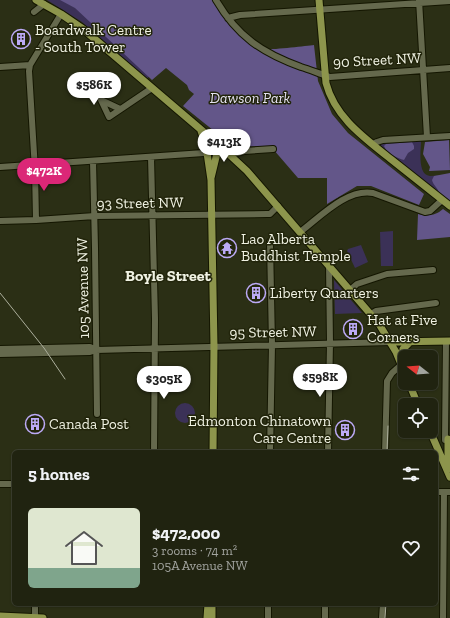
<!DOCTYPE html>
<meta charset="utf-8">
<style>
:root{--surface:#202310;--page:#282b19;--text:#f1f3f6;--muted:#a2a49f;--line:#3d4030;--accent:#db2777}
body{margin:0;font-family:"Zilla Slab",serif;background:var(--page);color:var(--text);height:100vh;display:flex;flex-direction:column;font-size:15px;white-space:nowrap}
*{box-sizing:border-box;margin:0}
p{font-size:13px;color:var(--muted)}
.icon{flex:none;width:22px;height:22px;fill:none;stroke:currentColor;stroke-width:2;stroke-linecap:round;stroke-linejoin:round}
.map{position:relative;flex:1;overflow:hidden}
.details{position:absolute;left:12px;top:450px;width:426px;height:156px;display:flex;flex-direction:column;background:var(--surface);border-radius:6px;box-shadow:0 1px 3px #0004,0 0 0 1px var(--line)}
.details>*{flex:none}
.needle{width:26px;rotate:287deg}
.tools{position:absolute;left:398px;top:350px;display:grid;gap:8px}
.tools a{display:grid;place-items:center;width:40px;height:40px;border-radius:6px;background:var(--surface);box-shadow:0 1px 3px #0004,0 0 0 1px var(--line);font-size:20px}
.price{position:absolute;translate:-50% -34px;padding:0 9px;border-radius:14px;background:#fff;color:#222;font-size:13px;line-height:26px;filter:drop-shadow(0 1px 2px #0008)}
.price::after{content:'';position:absolute;left:50%;top:24px;width:12px;height:9px;margin-left:-6px;background:inherit;clip-path:polygon(0 0,100% 0,50% 100%)}
.price.selected{background:var(--accent);color:#fff}
ul{padding:0;list-style:none}
li{display:flex;align-items:center;gap:12px;height:100px;padding:0 16px}
li span{display:grid;place-items:center;flex:none;width:112px;height:80px;border-radius:6px;color:#555}
li>.icon{margin-inline-start:auto}
span .icon{width:48px;height:48px;fill:#fffc;stroke-width:1}
li b{font-size:17px}
h2{display:flex;justify-content:space-between;align-items:center;height:48px;padding:0 16px;font-size:17px}
.map>svg:first-child{display:block}
.green{fill:#3b3157}
.forest{fill:#635689}
.lines{fill:none;stroke-linecap:round;stroke-linejoin:round}
.minor-casing{stroke:#141600;stroke-width:8}
.major-casing{stroke:#141600;stroke-width:9}
.minor{stroke:#65694d;stroke-width:6}
.major{stroke:#8d954c;stroke-width:7}
.tram{stroke:#acaf9c;stroke-width:1}
.labels{text-anchor:middle;dominant-baseline:central;stroke-width:3;stroke-linejoin:round;paint-order:stroke}
.poi-label{font-size:15px;fill:#f0f2e3;stroke:#22250b;text-anchor:start}
.street-label{font-size:15px;fill:#f0f2e3;stroke:#22250b}
.park-label{font-size:15px;font-style:italic;fill:#e5e2f2;stroke:#22250b}
.neighbourhood-label{font-size:16px;font-weight:bold;fill:#f0f2e3;stroke:#22250b}
</style>
<div class="map">
<svg width="450" height="618" viewBox="0 0 450 618">
<rect width="100%" height="100%" fill="#2b2f15"/>
<path class="green" d="M 47,0 L 72,0 L 155,69 L 147,79 L 82,22 Z
M 421,141 C 421,150 417,175 430,176 C 436,176 444,175 450,174 L 450,201 L 448,201 L 379,145 L 380,144 Z
M 393,231 L 393,266 L 381,266 L 380,232 Z
M 361,245 L 368,262 L 355,268 L 347,251 L 348,249 Z
M 334,280 L 362,313 L 335,314 Z
M175 413a10 10 0 1 1 20 0a10 10 0 1 1-20 0Z"/>
<path class="forest" d="M 60,0 L 213,0 C 222,14 242,44 259,49 C 264,51 305,46 314,45 L 318,81 L 332,114 L 348,133 L 424,194 L 419,205 L 371,186 L 357,186 L 327,204 L 327,178 L 298,178 L 273,149 L 269,146 L 234,147 L 183,106 L 194,94 L 189,90 L 187,85 L 166,68 L 152,80 L 75,8 Z
M 449,140 L 450,170 L 430,171 L 429,171 L 430,167 L 423,154 L 425,142 Z
M 412,142 L 414,146 L 414,149 L 408,153 L 404,160 C 397,158 387,154 384,146 L 386,144 Z
M 450,173 L 450,201 L 439,193 C 438,188 433,185 432,180 L 434,176 Z
M 443,209 L 450,214 L 450,237 L 417,240 L 418,214 C 428,216 435,216 443,209 Z"/>
<g class="lines">
<g class="minor-casing">
<path id="minor" d="M 216,0 C 237,36 262,53 301,67 C 311,70 320,74 330,77 L 450,68
M 419,0 L 427,137
M 34,12 L 44,4
M 228,18 L 240,15 L 450,1
M 0,67 L 30,65
M 120,109 L 101,100 L 109,117 L 152,88
M 373,144 L 377,142 L 383,140 L 450,136
M 230,155 L 244,151 L 273,149
M 151,157 L 155,319 L 154,452
M 93,161 L 95,248 L 97,414
M 0,167 L 204,153 L 207,152
M 36,220 L 35,170 L 29,71 L 30,65 L 61,14
M 0,221 L 36,220 L 95,216 L 267,214 L 270,214 L 278,206
M 300,232 C 320,217 347,188 373,193 L 425,212 L 430,211 L 442,200
M 350,290 L 357,284 L 387,274 L 433,270
M 371,314 L 376,311 L 436,303
M 0,349 L 90,347 L 96,350
M 0,354 L 90,352 L 96,350 L 390,342
M 445,440 L 446,341
M 270,452 L 272,345 L 270,242
M 328,452 L 330,343 L 329,265
M 385,452 L 387,381 L 392,373 L 401,365
M 0,484 L 14,484
M 436,492 L 450,492
M 35,618 L 35,604
M 268,618 L 268,604
M 325,618 L 325,604
M 382,618 L 383,604
M 443,618 L 444,492"/>
</g>
<g class="major-casing">
<path id="major" d="M 36,0 L 61,14 L 83,29 L 219,145 L 247,171 L 379,324 L 396,352 L 405,374
M 319,0 L 326,83 C 335,118 366,139 392,160 C 412,176 431,191 450,206
M 201,131 L 206,146 L 211,180 L 214,346 L 213,452
M 211,178 L 219,145
M 390,342 L 450,341
M 402,363 L 403,349 L 410,342
M 409,383 L 418,405
M 430,431 L 450,477
M 448,469 L 448,439
M 0,616 L 43,618
M 207,618 L 208,604
M 212,618 L 212,604"/>
</g>
<use href="#minor" class="minor"/>
<use href="#major" class="major"/>
<path class="tram" d="M 0,293 L 44,348 L 65,379
M 387,452 L 388,426
M 385,618 L 386,604"/>
</g>
<defs>
<g id="building-ring" transform="scale(1)"><circle r="9.5" fill="#22250b" stroke="#bcaaf6" stroke-width="1.5"/><path d="M-4-6H4V6H1V3H-1V6H-4ZM-2.5-4.3h1.7v1.8h-1.7ZM.8-4.3h1.7v1.8H.8ZM-2.5-1h1.7V.8h-1.7ZM.8-1h1.7V.8H.8Z" fill="#bcaaf6"/></g>
<g id="temple-ring" transform="scale(1)"><circle r="9.5" fill="#22250b" stroke="#bcaaf6" stroke-width="1.5"/><path d="M0-6L5-2H3V0L6.5 2.5H4V6H1.5V3h-3V6H-4V2.5H-6.5L-3 0V-2H-5Z" fill="#bcaaf6"/></g>
</defs>
<g fill-rule="evenodd">
<use href="#building-ring" x="21" y="39"/>
<use href="#temple-ring" x="227" y="248"/>
<use href="#building-ring" x="256" y="293"/>
<use href="#building-ring" x="353" y="329"/>
<use href="#building-ring" x="35" y="424"/>
<use href="#building-ring" x="345" y="430"/>
</g>
<g class="labels">
<g class="poi-label">
<text x="35" y="30">Boardwalk Centre<tspan x="35" dy="17">- South Tower</tspan></text>
<text x="241" y="239">Lao Alberta<tspan x="241" dy="17">Buddhist Temple</tspan></text>
<text x="270" y="293">Liberty Quarters</text>
<text x="367" y="320">Hat at Five<tspan x="367" dy="17">Corners</tspan></text>
<text x="331" y="421" text-anchor="end">Edmonton Chinatown<tspan x="331" dy="17">Care Centre</tspan></text>
<text x="49" y="424">Canada Post</text>
</g>
<g class="street-label">
<text transform="translate(377 60) rotate(-3)">90 Street NW</text>
<text transform="translate(140 203) rotate(-1)">93 Street NW</text>
<text transform="translate(83 288) rotate(-91)">105 Avenue NW</text>
<text transform="translate(273 332) rotate(-1)">95 Street NW</text>
</g>
<g class="park-label">
<text x="250" y="98">Dawson Park</text>
</g>
<g class="neighbourhood-label">
<text x="168" y="275">Boyle Street</text>
</g>
</g>
</svg>
<div class="tools">
<a><svg class="needle" viewBox="-14 -14 28 28"><path d="M0-13l5 13h-10z" fill="#e53935"/><path d="M0 13l5-13h-10z" fill="#a2a49f"/></svg></a>
<a><svg class="icon" aria-label="locate" viewBox="0 0 24 24"><circle cx="12" cy="12" r="6"/><path d="M12 2v4M12 18v4M2 12h4M18 12h4"/></svg></a>
</div>
<b class="price" style="left:94px;top:106px">$586K</b>
<b class="price" style="left:224px;top:163px">$413K</b>
<b class="price selected" style="left:44px;top:192px">$472K</b>
<b class="price" style="left:320px;top:398px">$598K</b>
<b class="price" style="left:164px;top:400px">$305K</b>
<section class="details">
<h2>5 homes<svg class="icon" aria-label="filters" viewBox="0 0 24 24"><path d="M4 7h16M4 17h16"/><circle cx="9" cy="7" r="2"/><circle cx="15" cy="17" r="2"/></svg></h2>
<ul>
<li><span style="background:linear-gradient(#dfe7d0 75%,#7fa58c 0)"><svg class="icon" aria-label="home" viewBox="0 0 24 24"><path d="M3 11l9-7 9 7M6 9v11h12V9"/></svg></span><div><b>$472,000</b><p>3 rooms · 74 m²</p><p>105A Avenue NW</p></div><svg class="icon" aria-label="heart" viewBox="0 0 24 24"><path d="M12 20l-8-8c-3-5 5-10 8-4 3-6 11-1 8 4z"/></svg></li>
</ul>
</section>
</div>
